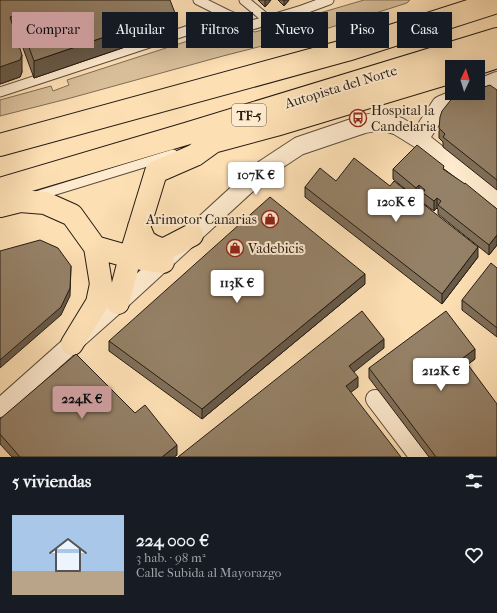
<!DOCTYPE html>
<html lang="es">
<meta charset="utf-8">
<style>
:root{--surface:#171b24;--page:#242831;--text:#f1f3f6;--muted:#9ea1a6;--accent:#c59692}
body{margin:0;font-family:"IM FELL French Canon",serif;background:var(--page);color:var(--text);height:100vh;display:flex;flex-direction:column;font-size:15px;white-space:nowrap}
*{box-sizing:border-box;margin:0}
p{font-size:13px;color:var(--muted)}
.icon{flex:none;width:22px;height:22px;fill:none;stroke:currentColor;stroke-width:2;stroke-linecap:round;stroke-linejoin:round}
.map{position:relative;height:457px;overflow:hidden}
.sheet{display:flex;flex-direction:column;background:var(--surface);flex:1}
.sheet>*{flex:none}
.guide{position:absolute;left:12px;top:12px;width:473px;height:36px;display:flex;gap:8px}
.needle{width:26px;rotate:4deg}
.buttons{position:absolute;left:445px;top:60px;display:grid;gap:8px}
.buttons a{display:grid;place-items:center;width:40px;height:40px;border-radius:0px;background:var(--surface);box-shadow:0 4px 16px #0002;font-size:20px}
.price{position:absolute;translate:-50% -34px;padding:0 9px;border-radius:4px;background:#fff;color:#222;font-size:13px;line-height:26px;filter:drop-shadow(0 1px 2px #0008)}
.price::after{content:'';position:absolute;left:50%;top:24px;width:12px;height:9px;margin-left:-6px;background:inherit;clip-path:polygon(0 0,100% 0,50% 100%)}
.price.on{background:var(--accent);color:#111}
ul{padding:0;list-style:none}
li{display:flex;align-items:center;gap:12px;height:100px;padding:0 12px}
li span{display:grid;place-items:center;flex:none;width:112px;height:80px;border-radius:0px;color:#555}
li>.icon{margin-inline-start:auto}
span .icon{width:48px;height:48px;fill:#fffc;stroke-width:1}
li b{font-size:17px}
h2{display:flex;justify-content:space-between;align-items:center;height:48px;padding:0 12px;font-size:17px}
.tag{padding:0 14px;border-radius:0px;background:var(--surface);box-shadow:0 4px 16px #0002;font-size:14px;line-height:36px}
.tag.on{background:var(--accent);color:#111}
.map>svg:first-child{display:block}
.green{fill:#d8be99;stroke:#7e6d56}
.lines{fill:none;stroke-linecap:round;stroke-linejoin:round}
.lane-casing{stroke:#5b4d3c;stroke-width:11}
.street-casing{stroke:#5b4d3c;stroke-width:20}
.highway-casing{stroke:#251c14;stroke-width:24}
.lane{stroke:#feeace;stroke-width:9}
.street{stroke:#feeace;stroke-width:18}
.highway{stroke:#fddfb4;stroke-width:22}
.wall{fill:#806f59;stroke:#251c14}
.shaded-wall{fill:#685a48;stroke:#251c14}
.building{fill:#958167;stroke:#251c14}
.labels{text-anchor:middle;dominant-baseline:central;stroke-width:4;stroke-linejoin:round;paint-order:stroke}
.shield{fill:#feeace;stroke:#665a4c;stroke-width:1}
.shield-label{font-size:13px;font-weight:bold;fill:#251c14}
.street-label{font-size:14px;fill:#251c14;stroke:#feeace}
.poi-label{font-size:14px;fill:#251c14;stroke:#feeace;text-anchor:start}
</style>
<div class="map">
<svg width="497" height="457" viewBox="0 0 497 457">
<rect width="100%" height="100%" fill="#fddfb4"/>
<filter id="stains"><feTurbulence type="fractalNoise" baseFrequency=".005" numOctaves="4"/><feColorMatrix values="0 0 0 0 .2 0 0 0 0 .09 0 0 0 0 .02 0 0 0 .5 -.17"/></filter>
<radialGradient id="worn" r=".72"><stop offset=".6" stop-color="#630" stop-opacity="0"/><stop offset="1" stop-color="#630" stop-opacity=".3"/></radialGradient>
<path class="green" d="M 364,0 L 410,0 L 407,3 L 313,33 L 223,56 L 67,99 L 0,116 L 0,100 L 51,86 L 53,91 L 69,85 L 67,80 L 237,25 L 255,32 Z"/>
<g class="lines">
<g class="lane-casing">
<path id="lane" d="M 198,0 L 228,15 L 252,25 L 302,10 L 329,0
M 244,0 L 268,20
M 0,92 L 186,31 L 228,15
M 36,196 L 173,154"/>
</g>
<g class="street-casing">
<path id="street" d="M 478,89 L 497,81
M 419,139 L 441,105 L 470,93
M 375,399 L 419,457
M 0,408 L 118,303 L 264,169 L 299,146 L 364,124 L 382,121 L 398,126 L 419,139 L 497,201"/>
</g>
<g class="highway-casing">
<path id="highway" d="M 467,67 L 497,57
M 0,145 L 347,50 L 497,2
M 0,189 L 189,133 L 497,39
M 0,206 L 20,201 L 45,203 L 72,215 L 95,247 L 101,284 L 97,303 L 72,344
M 139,227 L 145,241 L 153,246 L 163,250 L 192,235
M 95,247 L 130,257 L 163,262
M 118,303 L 130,257 L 156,172 L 195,155 L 213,142 L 276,125 L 452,72"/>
</g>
<use href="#lane" class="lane"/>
<use href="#street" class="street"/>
<use href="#highway" class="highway"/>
</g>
<path class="wall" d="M 0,0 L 175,30 L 34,78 L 17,32 L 15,33 L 22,72 L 20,77 L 0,84 Z
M 258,0 L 271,0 L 265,7 Z
M 278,0 L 289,0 L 284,6 Z
M 497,90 L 497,190 L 443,147 L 443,142 L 439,138 L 439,128 Z
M 393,169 L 444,169 L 497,209 L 497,245 L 489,255 L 438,214 L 438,209 L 437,208 L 434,211 L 423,203 L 423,198 L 419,195 L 416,198 L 393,179 Z
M 336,181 L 478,257 L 442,304 L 305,197 L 305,187 Z
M 497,268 L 497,337 L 462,310 L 462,300 Z
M 365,284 L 202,419 L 109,351 L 109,341 Z
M 475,359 L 468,364 L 497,457 L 429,457 L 369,378 L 369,368 Z
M 135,413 L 177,455 L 174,457 L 12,457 L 0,444 L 0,419 Z"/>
<path class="shaded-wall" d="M 265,0 L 271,0 L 265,7 Z
M 284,0 L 289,0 L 284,6 Z
M 175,13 L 175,30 L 34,78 L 34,61 Z
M 17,15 L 17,32 L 10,35 L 10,17 Z
M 22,55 L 22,72 L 20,77 L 0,84 L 0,67 Z
M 419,185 L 419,195 L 416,198 L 416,188 Z
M 437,198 L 437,208 L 434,211 L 434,201 Z
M 497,235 L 497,245 L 489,255 L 489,245 Z
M 478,247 L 478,257 L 442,304 L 442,294 Z
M 71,266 L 70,296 L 61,315 L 0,368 L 0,360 Z
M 365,274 L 365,284 L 202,419 L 202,409 Z
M 384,339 L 384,348 L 349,376 L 349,366 Z
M 475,349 L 475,359 L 463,368 L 463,358 Z
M 358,377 L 358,387 L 346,396 L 346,386 Z
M 177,445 L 177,455 L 174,457 L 162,457 Z"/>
<path class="building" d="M 0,0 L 170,0 L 175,13 L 34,61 L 17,15 L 10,17 L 22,55 L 20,60 L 0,67 Z
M 490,85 L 497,90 L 497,180 L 443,137 L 445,134 L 439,128 L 440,117 L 442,111 L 454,96 L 463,93 L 478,93 L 478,89 Z
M 417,145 L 444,166 L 443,169 L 465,184 L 465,183 L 497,209 L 497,235 L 489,245 L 438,205 L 441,201 L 437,198 L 434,201 L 423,193 L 425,190 L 419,185 L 416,188 L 393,169 Z
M 354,158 L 390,186 L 394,181 L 478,247 L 442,294 L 305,187 L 320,168 L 336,181 Z
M 270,197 L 365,274 L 202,409 L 109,341 Z
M 40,240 L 58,248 L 71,266 L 70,288 L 61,307 L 0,360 L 0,251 Z
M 491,263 L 497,268 L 497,328 L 462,300 Z
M 362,311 L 384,339 L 349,366 L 358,377 L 346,386 L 401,457 L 178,457 Z
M 446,311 L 475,349 L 463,358 L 497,404 L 497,457 L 436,457 L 369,368 Z
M 76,354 L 135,413 L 145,405 L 177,445 L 162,457 L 20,457 L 0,434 L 0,419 Z"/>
<defs>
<g id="bus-ring" transform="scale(0.9)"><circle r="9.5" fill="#feeace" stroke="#8f2418" stroke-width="1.5"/><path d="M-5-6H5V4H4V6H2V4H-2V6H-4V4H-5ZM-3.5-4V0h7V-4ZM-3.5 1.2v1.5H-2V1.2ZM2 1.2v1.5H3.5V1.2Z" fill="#8f2418"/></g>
<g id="shop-ring" transform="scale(0.9)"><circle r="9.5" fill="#feeace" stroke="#8f2418" stroke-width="1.5"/><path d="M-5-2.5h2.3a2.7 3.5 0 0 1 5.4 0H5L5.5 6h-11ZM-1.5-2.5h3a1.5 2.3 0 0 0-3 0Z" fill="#8f2418"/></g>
</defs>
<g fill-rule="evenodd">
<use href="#bus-ring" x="358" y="118"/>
<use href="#shop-ring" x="270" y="219"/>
<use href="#shop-ring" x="235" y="248"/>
</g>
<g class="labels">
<rect class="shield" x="232" y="104" width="34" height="22" rx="3"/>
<g class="shield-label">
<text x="249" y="115">TF-5</text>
</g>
<g class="street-label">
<text transform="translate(341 87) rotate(-17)">Autopista del Norte</text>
</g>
<g class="poi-label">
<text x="371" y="110">Hospital la<tspan x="371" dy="16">Candelaria</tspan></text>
<text x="257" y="219" text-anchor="end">Arimotor Canarias</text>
<text x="248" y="248">Vadebicis</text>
</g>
</g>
<rect width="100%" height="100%" filter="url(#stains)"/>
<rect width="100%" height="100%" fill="url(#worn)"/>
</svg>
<div class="buttons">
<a><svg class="needle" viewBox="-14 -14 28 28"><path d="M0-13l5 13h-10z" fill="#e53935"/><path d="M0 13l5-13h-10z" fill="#9ea1a6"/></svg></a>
</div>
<b class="price" style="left:256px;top:196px">107K €</b>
<b class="price" style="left:396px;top:223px">120K €</b>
<b class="price" style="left:237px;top:304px">113K €</b>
<b class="price" style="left:441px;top:392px">212K €</b>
<b class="price on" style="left:82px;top:420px">224K €</b>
<div class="guide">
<a class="tag on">Comprar</a>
<a class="tag">Alquilar</a>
<a class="tag">Filtros</a>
<a class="tag">Nuevo</a>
<a class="tag">Piso</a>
<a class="tag">Casa</a>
</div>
</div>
<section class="sheet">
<h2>5 viviendas<svg class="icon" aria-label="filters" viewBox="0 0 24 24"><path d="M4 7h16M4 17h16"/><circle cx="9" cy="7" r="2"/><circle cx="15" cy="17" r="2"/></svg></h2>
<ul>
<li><span style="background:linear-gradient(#a9c7e8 70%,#b9a48a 0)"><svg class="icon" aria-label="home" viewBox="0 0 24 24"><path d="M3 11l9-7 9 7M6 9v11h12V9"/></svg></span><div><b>224 000 €</b><p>3 hab. · 98 m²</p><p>Calle Subida al Mayorazgo</p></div><svg class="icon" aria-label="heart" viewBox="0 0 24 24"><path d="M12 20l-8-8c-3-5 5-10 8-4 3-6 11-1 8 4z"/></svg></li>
</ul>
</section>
